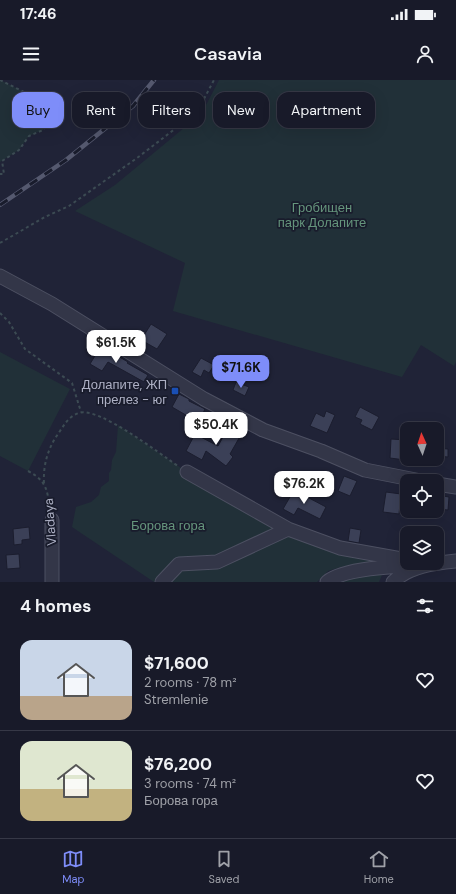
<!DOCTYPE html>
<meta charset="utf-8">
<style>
:root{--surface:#181a29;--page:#252735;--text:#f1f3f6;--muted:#9fa1a8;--line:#363846;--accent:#7e8df9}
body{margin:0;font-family:"DM Sans",sans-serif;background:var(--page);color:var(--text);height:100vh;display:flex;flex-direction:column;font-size:15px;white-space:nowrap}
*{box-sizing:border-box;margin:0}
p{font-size:13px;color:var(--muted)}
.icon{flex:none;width:22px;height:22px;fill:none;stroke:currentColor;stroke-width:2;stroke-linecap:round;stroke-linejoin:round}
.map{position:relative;height:502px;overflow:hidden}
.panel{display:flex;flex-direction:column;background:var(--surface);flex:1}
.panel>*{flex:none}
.hud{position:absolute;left:12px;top:12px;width:432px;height:36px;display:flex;gap:8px}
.needle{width:26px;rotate:357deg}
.buttons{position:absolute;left:400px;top:342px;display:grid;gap:8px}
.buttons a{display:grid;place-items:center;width:44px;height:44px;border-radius:8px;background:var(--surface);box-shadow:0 4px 16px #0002,0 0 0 1px var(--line);font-size:20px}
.price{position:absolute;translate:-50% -34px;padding:0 9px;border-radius:8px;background:#fff;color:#222;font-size:13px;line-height:26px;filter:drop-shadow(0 1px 2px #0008)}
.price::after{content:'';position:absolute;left:50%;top:24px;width:12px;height:9px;margin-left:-6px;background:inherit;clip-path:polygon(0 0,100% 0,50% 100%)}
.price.current{background:var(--accent);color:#111}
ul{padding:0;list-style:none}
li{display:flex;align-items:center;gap:12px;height:100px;padding:0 20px}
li+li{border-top:1px solid var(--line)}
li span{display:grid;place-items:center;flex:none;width:112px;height:80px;border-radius:12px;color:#555}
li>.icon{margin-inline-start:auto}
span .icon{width:48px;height:48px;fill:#fffc;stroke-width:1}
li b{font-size:17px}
h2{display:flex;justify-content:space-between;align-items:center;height:48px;padding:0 20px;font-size:17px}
.pill{padding:0 14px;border-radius:12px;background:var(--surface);box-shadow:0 4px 16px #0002,0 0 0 1px var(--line);font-size:14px;line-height:36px}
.pill.current{background:var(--accent);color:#111}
.status{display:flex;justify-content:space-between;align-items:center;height:28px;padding:0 20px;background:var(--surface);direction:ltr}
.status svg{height:11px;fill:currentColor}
header{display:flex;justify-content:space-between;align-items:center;height:52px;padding:0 20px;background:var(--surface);font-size:18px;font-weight:600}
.tabs{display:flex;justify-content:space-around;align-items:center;height:56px;border-top:1px solid var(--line);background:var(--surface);font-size:11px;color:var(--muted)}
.tabs a{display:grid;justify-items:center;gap:2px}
.tabs .current{color:var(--accent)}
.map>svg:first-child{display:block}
.green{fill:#213038}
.building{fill:#3b4057;stroke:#1b1d2e}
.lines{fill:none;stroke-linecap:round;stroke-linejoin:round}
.minor-casing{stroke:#4d5062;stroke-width:15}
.path{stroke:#3c4b53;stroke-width:2;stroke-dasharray:3 3;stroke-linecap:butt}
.minor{stroke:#333648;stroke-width:13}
.rail-casing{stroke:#55596f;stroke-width:4.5}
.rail{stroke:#191c2c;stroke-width:3;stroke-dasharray:9;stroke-linecap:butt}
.transit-dot{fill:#1a4fb4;stroke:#191c2c;stroke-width:1.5}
.labels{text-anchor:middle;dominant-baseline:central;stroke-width:3.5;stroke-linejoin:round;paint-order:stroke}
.park-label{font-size:13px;fill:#65957c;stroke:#191c2c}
.poi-label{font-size:13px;fill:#adb0c4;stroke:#191c2c;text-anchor:end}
.street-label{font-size:13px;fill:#adb0c4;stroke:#191c2c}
</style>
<div class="status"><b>17:46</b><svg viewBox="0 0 49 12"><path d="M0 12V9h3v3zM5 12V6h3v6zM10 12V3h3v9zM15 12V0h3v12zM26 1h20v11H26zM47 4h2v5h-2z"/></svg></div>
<header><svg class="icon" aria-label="menu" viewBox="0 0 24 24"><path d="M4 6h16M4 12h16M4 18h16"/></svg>Casavia<svg class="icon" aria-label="person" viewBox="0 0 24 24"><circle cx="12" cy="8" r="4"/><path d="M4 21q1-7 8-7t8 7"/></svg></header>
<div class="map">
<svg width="456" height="502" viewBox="0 0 456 502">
<rect width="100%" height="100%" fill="#202337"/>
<path class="green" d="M 0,0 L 50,25 L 57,34 L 43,50 L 29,56 L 19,70 L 0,82 Z
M 219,0 L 456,0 L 456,282 L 454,286 L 421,265 L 402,297 L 173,231 L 185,183 L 75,131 L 115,105 L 202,33 Z
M 0,272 L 70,309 L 28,391 L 0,376 Z
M 118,345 L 187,392 L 288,449 L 402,479 L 341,487 L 328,491 L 317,502 L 154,502 L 72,447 L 76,427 L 91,422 L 99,415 L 101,407 L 109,401 L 109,393 L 111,390 L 112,380 L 116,372 Z
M 367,495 L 382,495 L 379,502 L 335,502 Z"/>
<path class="building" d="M 151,244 L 167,254 L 157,269 L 141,260 Z
M 101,266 L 128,282 L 127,283 L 148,295 L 144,302 L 108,282 L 102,291 L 90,284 Z
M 201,278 L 214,285 L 209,293 L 204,290 L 201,297 L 192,292 Z
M 236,302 L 249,307 L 245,316 L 233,310 Z
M 179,314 L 189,319 L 189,321 L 205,329 L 198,344 L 190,340 L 191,338 L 172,327 Z
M 360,327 L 379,337 L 372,350 L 360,344 L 362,340 L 355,337 Z
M 326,331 L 335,335 L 327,353 L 310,346 L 316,333 L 324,337 Z
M 229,346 L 242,353 L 230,374 L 233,377 L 226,386 L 206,371 L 202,380 L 186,371 L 195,354 L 218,366 Z
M 391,359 L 407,360 L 405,380 L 390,378 Z
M 437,368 L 448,369 L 448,377 L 437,376 Z
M 344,396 L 357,401 L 350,416 L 338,411 Z
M 294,410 L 326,427 L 320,439 L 298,428 L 294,435 L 283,429 Z
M 386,412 L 401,414 L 399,434 L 383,432 Z
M 437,415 L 449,417 L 448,430 L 437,429 Z
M 29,447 L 30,459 L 22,460 L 22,464 L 14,465 L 13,449 Z
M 350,448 L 361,450 L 359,463 L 348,461 Z
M 19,474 L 20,488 L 7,489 L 6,475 Z"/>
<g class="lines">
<g class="minor-casing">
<path id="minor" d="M 0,196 L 52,224 L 204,319 L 263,350 L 321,371 L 365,390 L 421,401
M 187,392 L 288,449 L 340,468 L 407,480
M 437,404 L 456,407
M 52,502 L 52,440
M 162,502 L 179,484 L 217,482 L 288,449
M 327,502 C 345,487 402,486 426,485
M 393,502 C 409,486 435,483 456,481"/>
</g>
<path class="path" d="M 0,0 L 50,25 L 57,34 L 43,50 L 29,56 L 19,70 L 2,81 L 4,94 L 0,94
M 0,163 L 45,137 L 69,126 L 137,78 L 197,32 L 214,0
M 0,233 L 9,242 L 25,269 L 72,303 L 81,332
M 28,391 C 47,401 47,410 50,429
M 44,403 C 43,385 48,368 58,354 C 64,345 69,336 79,333 C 98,326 160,374 178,386"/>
<use href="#minor" class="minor"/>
<g class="rail-casing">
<path id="rail" d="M 0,125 L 66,80 L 133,26 L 154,0"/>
</g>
<use href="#rail" class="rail"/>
</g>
<rect class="transit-dot" x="171" y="307" width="8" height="8" rx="2"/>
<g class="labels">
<g class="park-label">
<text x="322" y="127">Гробищен<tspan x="322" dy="15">парк Долапите</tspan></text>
<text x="168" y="445">Борова гора</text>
</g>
<g class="poi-label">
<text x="167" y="304">Долапите, ЖП<tspan x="167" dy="15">прелез - юг</tspan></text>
</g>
<g class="street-label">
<text transform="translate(50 442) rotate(-94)">Vladaya</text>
</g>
</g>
</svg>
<div class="buttons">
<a><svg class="needle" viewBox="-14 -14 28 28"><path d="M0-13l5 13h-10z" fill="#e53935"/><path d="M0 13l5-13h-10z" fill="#9fa1a8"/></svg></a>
<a><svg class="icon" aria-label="locate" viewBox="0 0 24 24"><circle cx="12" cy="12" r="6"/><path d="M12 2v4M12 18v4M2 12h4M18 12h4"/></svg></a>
<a><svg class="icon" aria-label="layers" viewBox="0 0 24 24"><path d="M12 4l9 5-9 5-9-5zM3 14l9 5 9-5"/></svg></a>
</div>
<b class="price" style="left:116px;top:284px">$61.5K</b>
<b class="price current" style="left:241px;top:309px">$71.6K</b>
<b class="price" style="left:216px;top:366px">$50.4K</b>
<b class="price" style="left:304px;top:425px">$76.2K</b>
<div class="hud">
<a class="pill current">Buy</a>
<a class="pill">Rent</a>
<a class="pill">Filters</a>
<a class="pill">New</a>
<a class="pill">Apartment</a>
</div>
</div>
<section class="panel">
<h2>4 homes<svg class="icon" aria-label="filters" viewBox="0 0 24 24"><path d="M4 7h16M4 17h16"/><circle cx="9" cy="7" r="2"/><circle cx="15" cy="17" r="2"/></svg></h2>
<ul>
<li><span style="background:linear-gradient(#c9d6e8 70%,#b9a48a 0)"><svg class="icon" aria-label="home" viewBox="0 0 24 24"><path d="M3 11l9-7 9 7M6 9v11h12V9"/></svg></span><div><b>$71,600</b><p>2 rooms · 78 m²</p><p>Stremlenie</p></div><svg class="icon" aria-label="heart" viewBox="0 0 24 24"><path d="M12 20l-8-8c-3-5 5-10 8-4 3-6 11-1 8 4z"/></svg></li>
<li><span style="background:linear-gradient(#dfe7d0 60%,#c2b280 0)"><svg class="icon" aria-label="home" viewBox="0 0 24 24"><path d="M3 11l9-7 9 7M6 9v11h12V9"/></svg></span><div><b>$76,200</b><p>3 rooms · 74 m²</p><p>Борова гора</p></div><svg class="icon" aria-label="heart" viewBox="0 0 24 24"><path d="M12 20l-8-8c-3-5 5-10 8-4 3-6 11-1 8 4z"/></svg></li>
</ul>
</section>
<nav class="tabs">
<a class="current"><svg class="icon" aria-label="map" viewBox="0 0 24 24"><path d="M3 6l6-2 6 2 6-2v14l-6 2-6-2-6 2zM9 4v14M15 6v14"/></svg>Map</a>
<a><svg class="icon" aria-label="saved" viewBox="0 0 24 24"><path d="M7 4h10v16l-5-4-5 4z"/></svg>Saved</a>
<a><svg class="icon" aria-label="home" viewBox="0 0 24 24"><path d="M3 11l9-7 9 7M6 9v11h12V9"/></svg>Home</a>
</nav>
